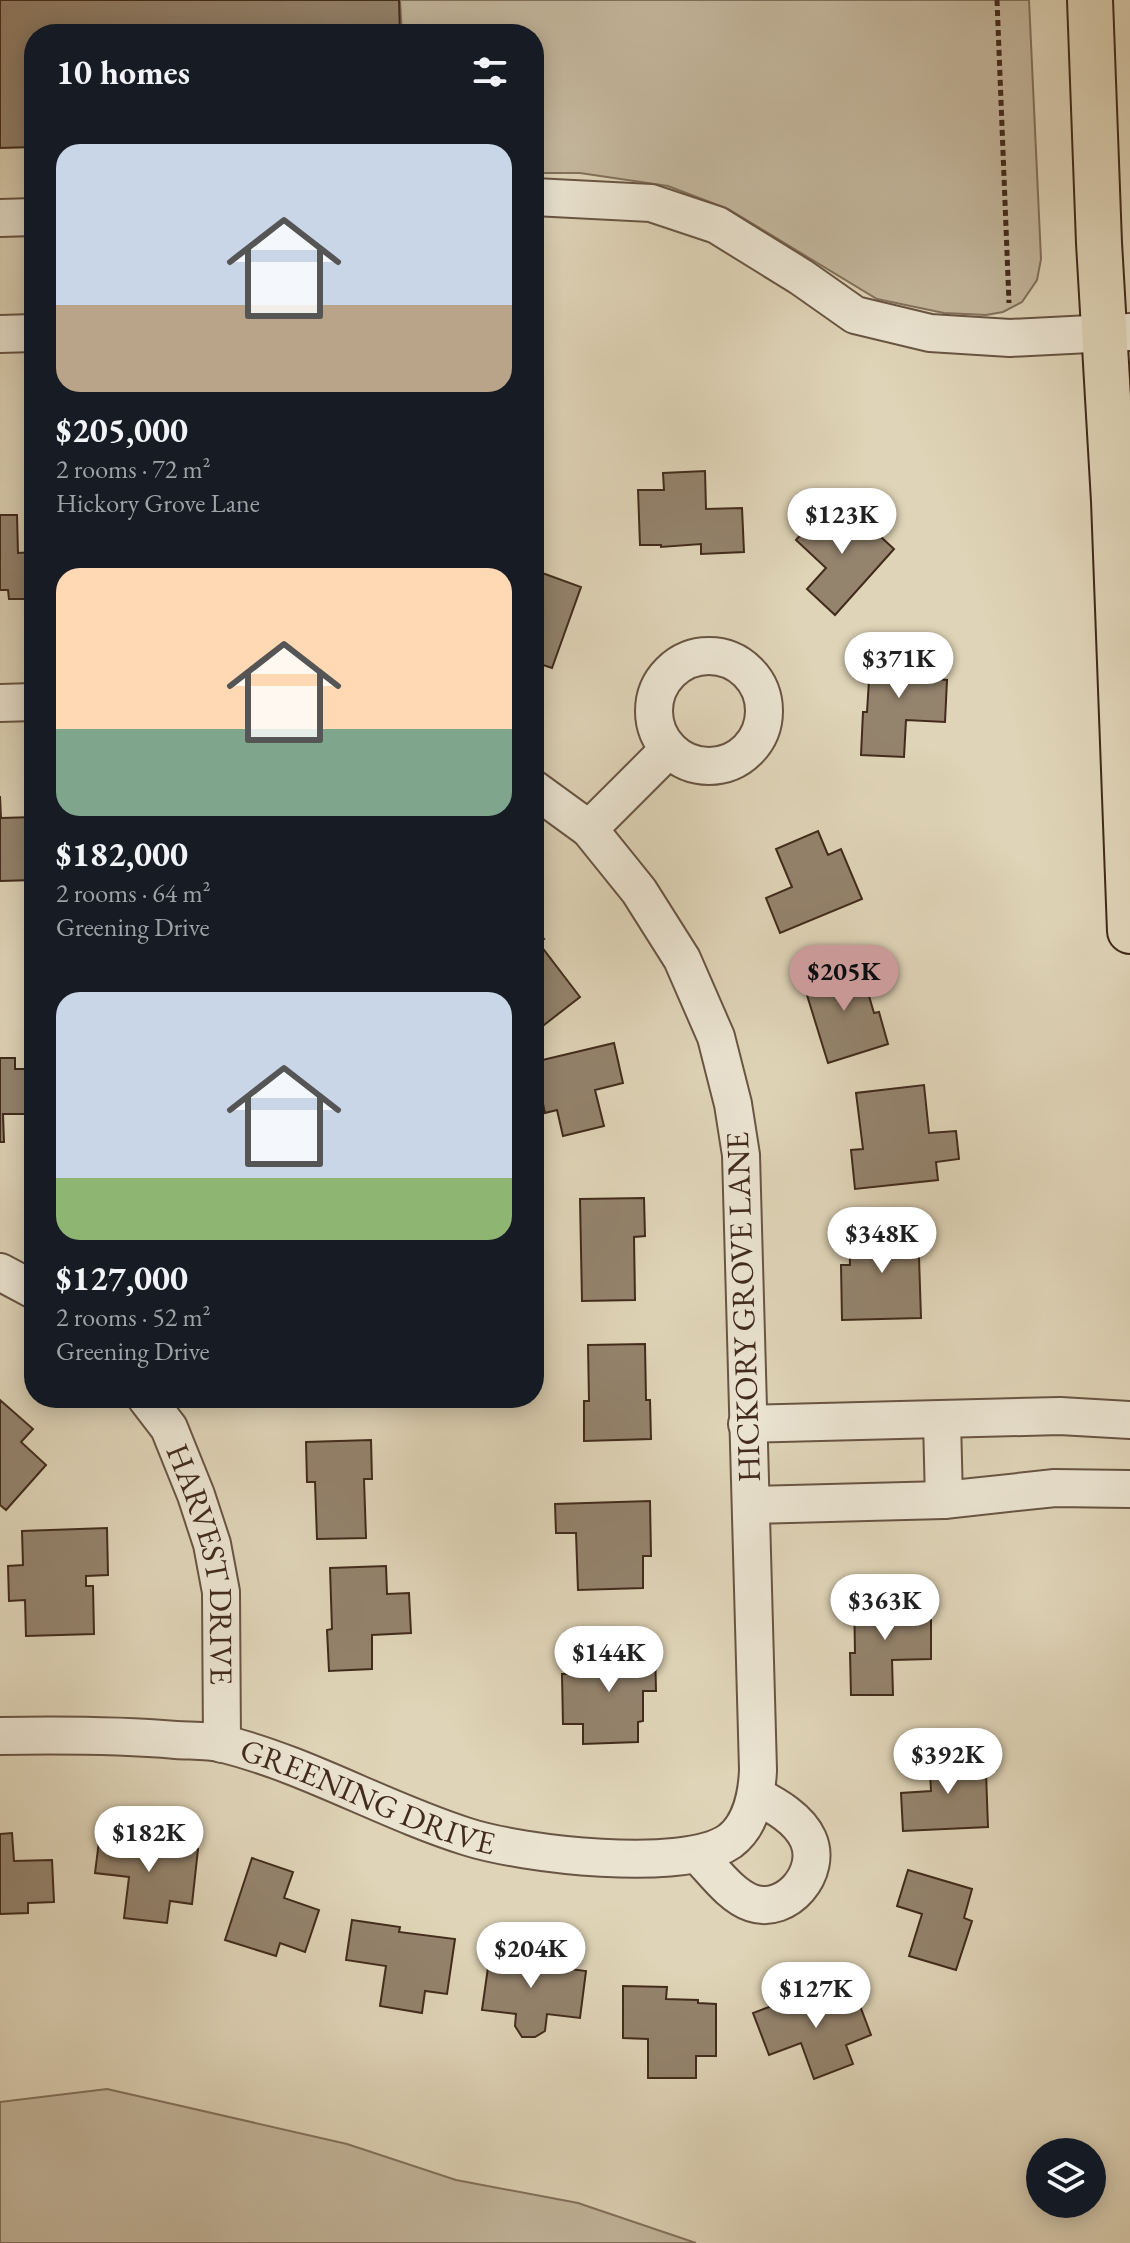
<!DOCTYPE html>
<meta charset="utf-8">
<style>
:root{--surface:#171b24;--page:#242831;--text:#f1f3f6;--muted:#9ea1a6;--accent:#c59692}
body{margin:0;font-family:"EB Garamond",serif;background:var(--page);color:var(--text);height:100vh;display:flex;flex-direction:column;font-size:30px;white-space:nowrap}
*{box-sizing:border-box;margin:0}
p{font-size:26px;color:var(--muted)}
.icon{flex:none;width:44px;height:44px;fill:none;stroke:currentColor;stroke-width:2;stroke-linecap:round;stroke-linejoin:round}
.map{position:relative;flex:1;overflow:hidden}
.sheet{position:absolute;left:24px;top:24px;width:520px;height:1384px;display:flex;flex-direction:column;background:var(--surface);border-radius:32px;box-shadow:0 4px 20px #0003}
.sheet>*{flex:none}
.controls{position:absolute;left:1026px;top:2138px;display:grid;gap:16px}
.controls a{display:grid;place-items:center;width:80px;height:80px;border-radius:50%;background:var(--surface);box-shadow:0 4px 20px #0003;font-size:40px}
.price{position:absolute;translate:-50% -68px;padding:0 18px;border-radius:28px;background:#fff;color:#222;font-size:26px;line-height:52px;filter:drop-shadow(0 2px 4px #0008)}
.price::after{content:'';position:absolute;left:50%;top:48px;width:24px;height:18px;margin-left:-12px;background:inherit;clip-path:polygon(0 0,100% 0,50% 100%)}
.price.active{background:var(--accent);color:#111}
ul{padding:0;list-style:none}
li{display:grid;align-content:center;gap:16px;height:424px;padding:0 32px}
li span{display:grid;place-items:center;height:248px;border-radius:24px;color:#555}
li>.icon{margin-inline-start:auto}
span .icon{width:144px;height:144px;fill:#fffc;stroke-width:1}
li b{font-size:34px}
h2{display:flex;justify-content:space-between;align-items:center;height:96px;padding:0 32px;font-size:34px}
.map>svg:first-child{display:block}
.green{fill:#c4b79d;stroke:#83715c;stroke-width:2}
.building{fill:#94836d;stroke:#422b1c;stroke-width:2}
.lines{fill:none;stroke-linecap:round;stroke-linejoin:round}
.minor-casing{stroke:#695543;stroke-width:40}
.major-casing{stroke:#422b1c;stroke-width:48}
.path{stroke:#422b1c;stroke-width:5;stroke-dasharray:6 4;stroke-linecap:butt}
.minor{stroke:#eae3d0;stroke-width:36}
.major{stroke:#dfd4b7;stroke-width:44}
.labels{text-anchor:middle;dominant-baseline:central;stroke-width:6;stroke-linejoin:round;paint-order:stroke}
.street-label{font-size:32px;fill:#422b1c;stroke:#eae3d0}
</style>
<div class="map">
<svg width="1130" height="2243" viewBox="0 0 1130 2243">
<rect width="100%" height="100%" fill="#dfd4b7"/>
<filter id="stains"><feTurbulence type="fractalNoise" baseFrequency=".0025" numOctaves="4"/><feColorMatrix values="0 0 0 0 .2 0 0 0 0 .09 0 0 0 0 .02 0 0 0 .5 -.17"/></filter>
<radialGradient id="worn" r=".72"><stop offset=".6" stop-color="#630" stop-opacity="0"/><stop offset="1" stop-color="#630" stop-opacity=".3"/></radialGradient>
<path class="green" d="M 400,0 L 1029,0 L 1041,259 L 1037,280 L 1022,302 L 1003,312 L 986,315 L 944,313 L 877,299 L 728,209 L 668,186 L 580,173 L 534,173 L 534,34 L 402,34 Z
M 107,2089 L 347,2144 L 456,2180 L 578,2203 L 696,2243 L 0,2243 L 0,2102 Z"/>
<path class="building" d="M 0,0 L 399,0 L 400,34 L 34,34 L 34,147 L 0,148 Z
M 705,471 L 706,509 L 742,508 L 744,552 L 701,554 L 701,544 L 661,547 L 661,545 L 640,545 L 638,490 L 664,490 L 663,473 Z
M 826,506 L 845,523 L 855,513 L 894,549 L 835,615 L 807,589 L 826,568 L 796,540 Z
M 0,515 L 17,515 L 18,553 L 34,552 L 34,599 L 9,599 L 8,590 L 0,590 Z
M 534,570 L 581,587 L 552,668 L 534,662 Z
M 871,649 L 926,652 L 925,678 L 947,680 L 945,722 L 906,720 L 904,757 L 861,755 L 863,712 L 867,712 Z
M 0,796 L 1,818 L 34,817 L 34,880 L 0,881 Z
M 818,831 L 828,855 L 841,849 L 862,899 L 780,933 L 766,898 L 792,887 L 776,849 Z
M 534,927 L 544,939 L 538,942 L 580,997 L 535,1032 Z
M 859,962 L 874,1013 L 879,1012 L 888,1044 L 828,1063 L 802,979 Z
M 614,1043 L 623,1083 L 595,1090 L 604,1126 L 563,1136 L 557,1110 L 545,1113 L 534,1062 Z
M 0,1058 L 15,1058 L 15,1069 L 34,1069 L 34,1114 L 3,1114 L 4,1142 L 0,1142 Z
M 924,1085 L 929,1133 L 956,1131 L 959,1159 L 936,1162 L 938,1180 L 855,1189 L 851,1150 L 863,1149 L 856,1093 Z
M 644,1198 L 645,1236 L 634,1237 L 635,1300 L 582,1301 L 580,1199 Z
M 918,1227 L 921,1318 L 842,1320 L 841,1265 L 850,1265 L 849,1229 Z
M 645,1344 L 646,1400 L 650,1400 L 651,1439 L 584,1441 L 584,1401 L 589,1401 L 588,1345 Z
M 320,1398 L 376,1398 L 375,1406 L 320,1404 Z
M 0,1400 L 33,1429 L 21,1442 L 46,1465 L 6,1510 L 0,1505 Z
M 371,1440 L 372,1479 L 364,1479 L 366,1538 L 317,1539 L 315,1482 L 307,1482 L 306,1442 Z
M 650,1501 L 651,1556 L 643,1556 L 643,1588 L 578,1590 L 576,1533 L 556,1533 L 555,1504 Z
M 107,1528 L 108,1575 L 86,1576 L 86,1586 L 93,1586 L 94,1634 L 26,1636 L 25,1600 L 9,1601 L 8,1566 L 23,1565 L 22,1531 Z
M 386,1566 L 387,1594 L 409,1593 L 411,1633 L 372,1635 L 372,1669 L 329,1671 L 327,1630 L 332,1629 L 330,1568 Z
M 854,1595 L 910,1595 L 910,1619 L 931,1619 L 931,1659 L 892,1660 L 893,1695 L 851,1695 L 850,1653 L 855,1653 Z
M 655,1648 L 656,1691 L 643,1691 L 643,1721 L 638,1722 L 638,1742 L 583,1744 L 583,1724 L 563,1724 L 562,1674 L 583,1674 L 582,1649 Z
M 970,1750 L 972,1774 L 986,1773 L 988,1827 L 903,1831 L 901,1793 L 931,1791 L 929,1752 Z
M 12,1833 L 14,1861 L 52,1860 L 54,1902 L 28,1903 L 28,1913 L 0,1914 L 0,1834 Z
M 100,1833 L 143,1838 L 142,1842 L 198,1849 L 192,1904 L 170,1901 L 167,1923 L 124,1918 L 129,1877 L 95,1873 Z
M 252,1858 L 293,1872 L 284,1898 L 319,1910 L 305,1952 L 280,1943 L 276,1956 L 225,1940 Z
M 908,1870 L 972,1889 L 964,1918 L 972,1921 L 956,1970 L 909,1956 L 922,1914 L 897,1906 Z
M 352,1920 L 400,1927 L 399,1932 L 455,1939 L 447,1994 L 425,1991 L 422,2013 L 380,2006 L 386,1966 L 346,1960 Z
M 491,1946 L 533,1951 L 531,1964 L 586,1971 L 580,2018 L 547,2014 L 545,2031 L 535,2037 L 522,2037 L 515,2026 L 516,2014 L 482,2010 Z
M 623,1986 L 667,1987 L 666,1999 L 698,2000 L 698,2003 L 716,2004 L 716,2056 L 696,2056 L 696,2078 L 648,2078 L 648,2039 L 623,2038 Z
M 853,1987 L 871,2035 L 846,2045 L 853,2064 L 814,2079 L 801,2043 L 769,2055 L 753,2013 L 793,1998 L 797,2007 Z"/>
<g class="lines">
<g class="minor-casing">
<g id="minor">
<path d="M 534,197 L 651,203 L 717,225 L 801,277 L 855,315 L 930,333 L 1010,338 L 1130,332"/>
<path d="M 0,218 L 34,217"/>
<path d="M 0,334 L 34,333"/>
<circle cx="709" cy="711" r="55"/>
<path d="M 0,703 L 34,702"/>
<path d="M 589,829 L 669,749"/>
<path d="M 0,1272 L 34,1290"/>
<path id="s1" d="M 146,1398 L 169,1428 L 196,1495 L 212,1544 L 221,1592 L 222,1744"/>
<path d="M 942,1421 L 944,1500"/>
<path d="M 747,1424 L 1060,1416 L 1130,1420"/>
<path d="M 751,1505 L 944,1500 L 1055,1488 L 1130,1489"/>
<path id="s2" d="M 0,1736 C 59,1735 117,1735 176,1740 C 191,1741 209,1740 224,1744 C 308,1765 385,1811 468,1837 C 521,1854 684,1874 730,1841 C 751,1825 757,1794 758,1770 L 741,1155 L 733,1104 L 716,1037 L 682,959 L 639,891 L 589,829 L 534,789"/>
<path d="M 697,1854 C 713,1870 731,1896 752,1903 C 787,1915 823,1872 808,1839 C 799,1819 776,1806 757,1796"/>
</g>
</g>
<g class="major-casing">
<path id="major" d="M 1090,0 L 1099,243 L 1114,501 L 1130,931"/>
</g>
<path class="path" d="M 997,0 L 1009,303"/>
<use href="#minor" class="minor"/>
<use href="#major" class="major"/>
</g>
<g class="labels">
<g class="street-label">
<text transform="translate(743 1307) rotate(-92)">HICKORY GROVE LANE</text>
<text stroke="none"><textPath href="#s1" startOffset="180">HARVEST DRIVE</textPath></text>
<text stroke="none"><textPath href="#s2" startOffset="378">GREENING DRIVE</textPath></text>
</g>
</g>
<rect width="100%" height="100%" filter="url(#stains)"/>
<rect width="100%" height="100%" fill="url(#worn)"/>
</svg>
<div class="controls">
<a><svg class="icon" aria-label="layers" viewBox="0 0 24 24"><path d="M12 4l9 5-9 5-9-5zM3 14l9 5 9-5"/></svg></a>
</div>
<b class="price" style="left:842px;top:556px">$123K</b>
<b class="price" style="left:899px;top:700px">$371K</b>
<b class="price active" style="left:844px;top:1013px">$205K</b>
<b class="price" style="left:882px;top:1275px">$348K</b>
<b class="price" style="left:885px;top:1642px">$363K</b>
<b class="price" style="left:609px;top:1694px">$144K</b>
<b class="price" style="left:948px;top:1796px">$392K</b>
<b class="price" style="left:149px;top:1874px">$182K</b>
<b class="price" style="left:531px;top:1990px">$204K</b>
<b class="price" style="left:816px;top:2030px">$127K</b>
<section class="sheet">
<h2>10 homes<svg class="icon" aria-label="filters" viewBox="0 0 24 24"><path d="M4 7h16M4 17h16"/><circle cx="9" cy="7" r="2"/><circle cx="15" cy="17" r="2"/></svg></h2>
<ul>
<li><span style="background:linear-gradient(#c9d6e8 65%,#b9a48a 0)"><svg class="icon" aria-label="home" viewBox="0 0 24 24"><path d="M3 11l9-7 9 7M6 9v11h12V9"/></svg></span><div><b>$205,000</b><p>2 rooms · 72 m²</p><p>Hickory Grove Lane</p></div></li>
<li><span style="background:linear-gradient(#ffd9b3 65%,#7fa58c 0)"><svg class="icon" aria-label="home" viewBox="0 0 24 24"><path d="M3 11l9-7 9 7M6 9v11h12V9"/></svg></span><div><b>$182,000</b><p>2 rooms · 64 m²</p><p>Greening Drive</p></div></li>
<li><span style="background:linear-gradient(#c9d6e8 75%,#8fb573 0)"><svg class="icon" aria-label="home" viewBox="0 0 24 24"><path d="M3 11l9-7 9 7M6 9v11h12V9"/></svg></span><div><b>$127,000</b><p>2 rooms · 52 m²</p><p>Greening Drive</p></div></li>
</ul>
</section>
</div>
